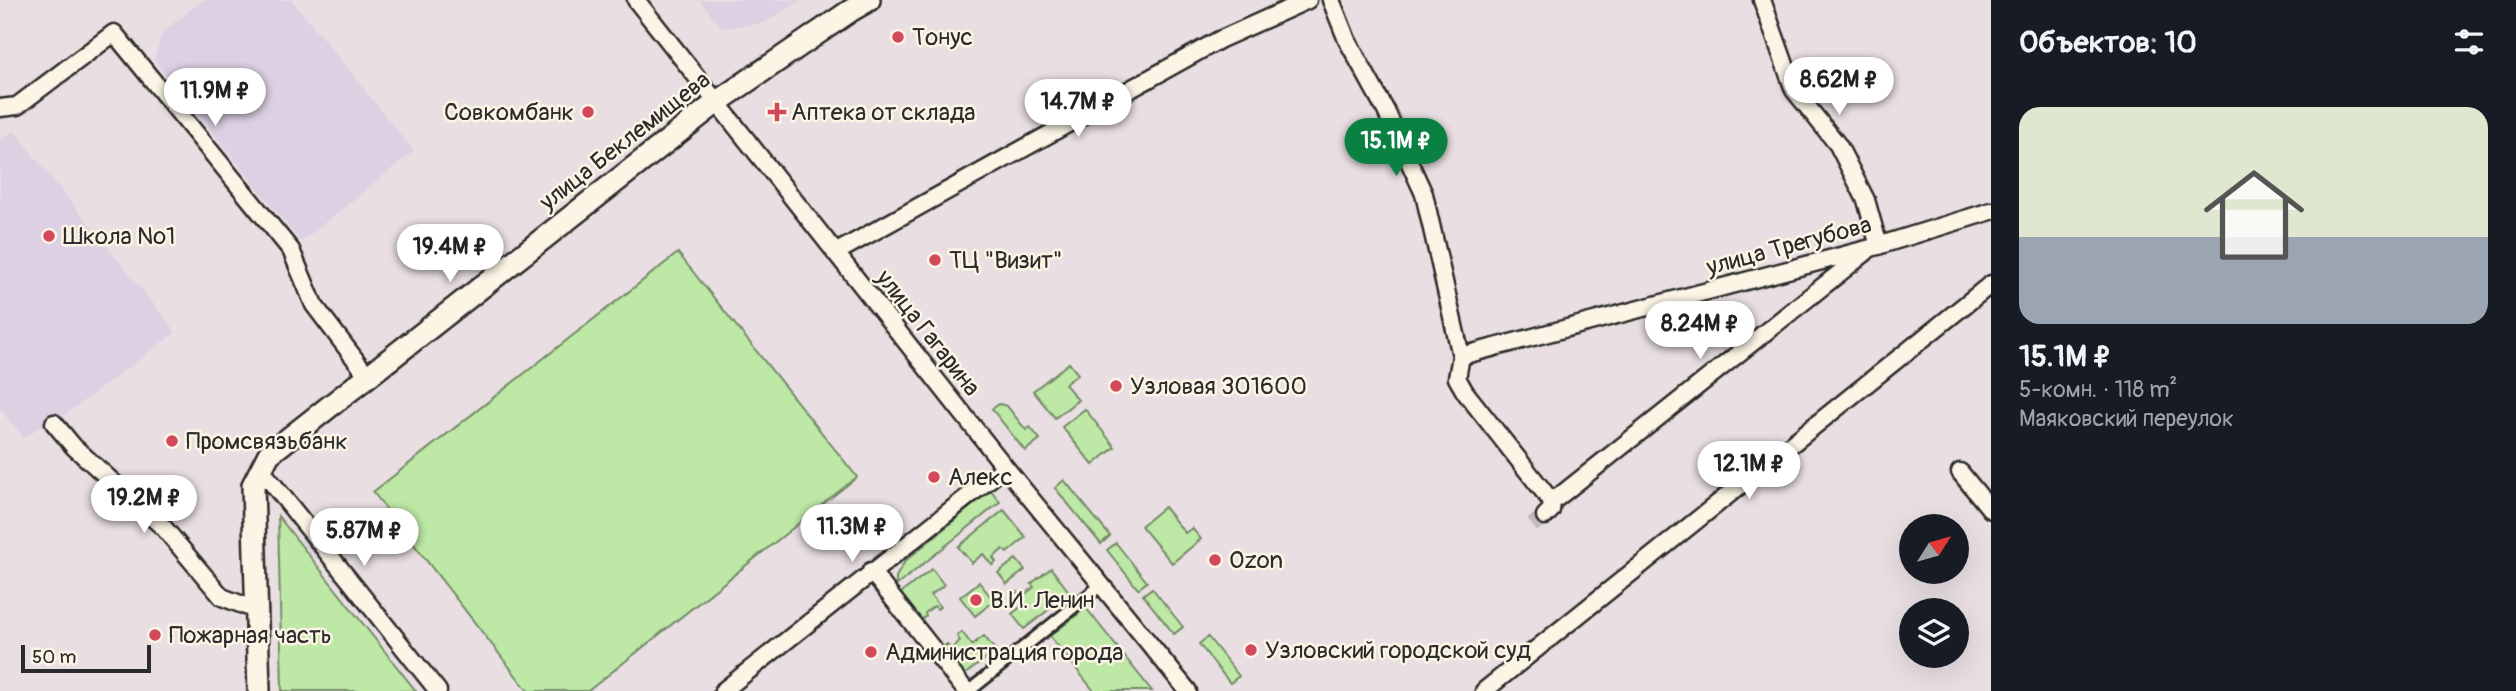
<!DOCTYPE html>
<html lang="ru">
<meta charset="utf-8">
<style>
:root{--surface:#171b24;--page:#242831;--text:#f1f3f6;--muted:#9ea1a6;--accent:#0b8043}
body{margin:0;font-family:Pangolin,sans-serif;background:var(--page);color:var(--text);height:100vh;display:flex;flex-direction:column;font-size:26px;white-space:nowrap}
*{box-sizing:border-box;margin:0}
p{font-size:23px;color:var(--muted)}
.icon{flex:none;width:38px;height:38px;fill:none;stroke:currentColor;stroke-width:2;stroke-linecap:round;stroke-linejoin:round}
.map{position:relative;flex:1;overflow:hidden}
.drawer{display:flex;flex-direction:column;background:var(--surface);width:525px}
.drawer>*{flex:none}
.needle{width:46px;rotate:53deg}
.buttons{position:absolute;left:1899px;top:514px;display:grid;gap:14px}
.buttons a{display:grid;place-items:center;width:70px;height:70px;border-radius:50%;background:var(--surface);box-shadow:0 7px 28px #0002;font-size:35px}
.scale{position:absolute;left:21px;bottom:18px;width:130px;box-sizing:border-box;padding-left:7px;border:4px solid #2b2b2b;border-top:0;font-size:19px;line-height:24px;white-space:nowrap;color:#2b2b2b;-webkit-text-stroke:5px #fcf5e5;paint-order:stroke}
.price{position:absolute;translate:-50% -60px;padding:0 16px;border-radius:24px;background:#fff;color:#222;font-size:23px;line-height:46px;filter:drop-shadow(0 2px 4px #0008)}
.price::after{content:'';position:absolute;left:50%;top:42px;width:21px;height:16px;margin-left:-10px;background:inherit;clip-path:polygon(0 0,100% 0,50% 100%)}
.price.selected{background:var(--accent);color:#fff}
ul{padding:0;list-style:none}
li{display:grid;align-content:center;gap:14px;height:371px;padding:0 28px}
li span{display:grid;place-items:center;height:217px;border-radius:21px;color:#555}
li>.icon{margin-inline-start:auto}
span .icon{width:126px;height:126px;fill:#fffc;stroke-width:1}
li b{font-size:30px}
h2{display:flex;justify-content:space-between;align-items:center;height:84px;padding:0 28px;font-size:30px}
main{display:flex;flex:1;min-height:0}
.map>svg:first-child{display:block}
.built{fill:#dcd0e2}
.green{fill:#bde8a5;stroke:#748a68;stroke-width:2}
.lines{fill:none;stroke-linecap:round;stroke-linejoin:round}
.minor-tunnel{stroke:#c3bbbe;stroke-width:16;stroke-dasharray:16 8;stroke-linecap:butt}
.pedestrian-casing{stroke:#2b2b2b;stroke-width:16}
.minor-casing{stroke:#2b2b2b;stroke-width:21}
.secondary-casing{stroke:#2b2b2b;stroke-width:26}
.pedestrian{stroke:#fcf5e5;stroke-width:10}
.minor{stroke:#fcf5e5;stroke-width:16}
.secondary{stroke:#fcf5e5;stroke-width:21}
.poi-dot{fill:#d1495b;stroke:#fcf5e5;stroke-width:2.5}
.labels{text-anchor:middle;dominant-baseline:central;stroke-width:5;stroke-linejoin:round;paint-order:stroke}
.poi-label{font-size:24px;fill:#2b2b2b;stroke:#fcf5e5;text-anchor:start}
.street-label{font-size:24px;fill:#2b2b2b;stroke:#fcf5e5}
</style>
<main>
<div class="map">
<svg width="1991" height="691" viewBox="0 0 1991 691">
<rect width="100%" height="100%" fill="#e9dfe3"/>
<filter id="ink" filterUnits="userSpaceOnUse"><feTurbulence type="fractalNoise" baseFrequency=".0143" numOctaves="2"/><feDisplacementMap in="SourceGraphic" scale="14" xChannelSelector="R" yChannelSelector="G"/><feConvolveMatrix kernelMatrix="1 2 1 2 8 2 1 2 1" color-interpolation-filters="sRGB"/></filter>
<g filter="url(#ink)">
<path class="built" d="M 203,0 L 292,0 L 414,151 L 301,242 L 154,60 L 162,33 Z
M 699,0 L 803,0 L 764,23 L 722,28 Z
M 14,131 L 176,332 L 46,429 L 42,425 L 24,438 L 0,409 L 0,140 Z"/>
<path class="green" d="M 678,253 L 857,477 L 588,691 L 528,691 L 373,492 Z
M 1069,363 L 1078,374 L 1065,384 L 1078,400 L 1055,418 L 1033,391 Z
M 999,404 L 1007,406 L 1026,430 L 1030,427 L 1040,439 L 1025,451 L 992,409 Z
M 1085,409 L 1115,447 L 1093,465 L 1062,427 Z
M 1064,480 L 1110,536 L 1101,544 L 1055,488 Z
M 991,490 L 1000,502 L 896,586 L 896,577 L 905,561 Z
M 1164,507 L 1185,533 L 1192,528 L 1201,539 L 1172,563 L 1141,526 Z
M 1004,510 L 1026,537 L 1007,553 L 1003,549 L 993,558 L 996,562 L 992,565 L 983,554 L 972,563 L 958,547 Z
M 278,516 L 416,691 L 282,691 Z
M 1116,543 L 1147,582 L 1138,589 L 1107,550 Z
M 1016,559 L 1025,570 L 1007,584 L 998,573 Z
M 1051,568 L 1070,593 L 1024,629 L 1012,614 L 1023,605 L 1015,594 L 1018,592 L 1023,596 L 1034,587 L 1031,584 Z
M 932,569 L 944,585 L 931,595 L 940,607 L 937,609 L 934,606 L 925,613 L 926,616 L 921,620 L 901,593 Z
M 979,582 L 994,601 L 975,616 L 960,597 Z
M 1152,588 L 1183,627 L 1174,634 L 1143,595 Z
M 1086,608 L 1152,691 L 1094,691 L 1050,636 Z
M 962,632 L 972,645 L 984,636 L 996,651 L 964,675 L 943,647 L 947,644 L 951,649 L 960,641 L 957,636 Z
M 1208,637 L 1239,676 L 1230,683 L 1199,644 Z"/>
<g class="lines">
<path class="minor-tunnel" d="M 1532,525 L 1545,516"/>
<g class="pedestrian-casing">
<path id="pedestrian" d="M 969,691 L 1100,586"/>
</g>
<g class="minor-casing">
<path id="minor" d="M 636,0 L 1005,467 L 1188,691
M 1331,0 L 1347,40 L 1386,111 L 1424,194 L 1461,356
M 1762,0 L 1794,90 L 1838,145 L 1866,200 L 1879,246
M 0,108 L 17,106 L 114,33 L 291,250 L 314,305 L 367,375
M 835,253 L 1219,40 L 1308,0
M 54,423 L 74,447 L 164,528 L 222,597 L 256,610
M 260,468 L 438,691
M 1960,472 L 1991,510
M 1552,502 L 1866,252
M 1545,516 L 1551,510 L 1552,502 L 1465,392 L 1457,378 L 1461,356 L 1871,248 L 1991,211
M 871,571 L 966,691
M 723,691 L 1005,467
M 1484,691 L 1991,284"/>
</g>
<g class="secondary-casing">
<path id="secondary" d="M 259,691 L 253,485 L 269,454 L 717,102 L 850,11 L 869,0"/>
</g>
<use href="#pedestrian" class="pedestrian"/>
<use href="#minor" class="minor"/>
<use href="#secondary" class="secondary"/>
</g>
</g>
<g class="poi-dot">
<circle cx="898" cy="37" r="7"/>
<circle cx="588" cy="112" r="7"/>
<path d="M773.5 101.5h7v7h7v7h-7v7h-7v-7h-7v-7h7z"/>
<circle cx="49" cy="236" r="7"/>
<circle cx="935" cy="260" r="7"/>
<circle cx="1116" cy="386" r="7"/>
<circle cx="172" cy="441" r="7"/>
<circle cx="934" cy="477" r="7"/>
<circle cx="1215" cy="560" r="7"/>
<circle cx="976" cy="600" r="7"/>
<circle cx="155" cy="635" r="7"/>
<circle cx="1251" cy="650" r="7"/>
<circle cx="871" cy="652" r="7"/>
</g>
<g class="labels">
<g class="poi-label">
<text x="912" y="37">Тонус</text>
<text x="574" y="112" text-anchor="end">Совкомбанк</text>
<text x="791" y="112">Аптека от склада</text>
<text x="63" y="236">Школа №1</text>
<text x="949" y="260">ТЦ "Визит"</text>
<text x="1130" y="386">Узловая 301600</text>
<text x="186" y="441">Промсвязьбанк</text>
<text x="948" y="477">Алекс</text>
<text x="1229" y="560">Ozon</text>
<text x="990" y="600">В.И. Ленин</text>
<text x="169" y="635">Пожарная часть</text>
<text x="1265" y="650">Узловский городской суд</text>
<text x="885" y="652">Администрация города</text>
</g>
<g class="street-label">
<text transform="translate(625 141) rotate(-38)">улица Беклемищева</text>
<text transform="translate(1789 246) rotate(-15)">улица Трегубова</text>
<text transform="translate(928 333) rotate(52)">улица Гагарина</text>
</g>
</g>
</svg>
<div class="buttons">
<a><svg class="needle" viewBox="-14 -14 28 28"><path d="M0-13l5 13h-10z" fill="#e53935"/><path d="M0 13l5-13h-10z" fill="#9ea1a6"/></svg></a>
<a><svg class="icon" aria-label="layers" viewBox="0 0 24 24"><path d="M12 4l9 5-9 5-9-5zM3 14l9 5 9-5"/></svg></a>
</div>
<div class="scale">50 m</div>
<b class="price" style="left:1839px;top:117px">8.62M ₽</b>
<b class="price" style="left:215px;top:128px">11.9M ₽</b>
<b class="price" style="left:1078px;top:139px">14.7M ₽</b>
<b class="price selected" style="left:1396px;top:178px">15.1M ₽</b>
<b class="price" style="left:450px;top:284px">19.4M ₽</b>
<b class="price" style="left:1700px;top:361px">8.24M ₽</b>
<b class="price" style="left:1749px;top:501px">12.1M ₽</b>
<b class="price" style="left:144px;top:535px">19.2M ₽</b>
<b class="price" style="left:852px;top:564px">11.3M ₽</b>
<b class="price" style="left:364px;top:568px">5.87M ₽</b>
</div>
<section class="drawer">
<h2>Объектов: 10<svg class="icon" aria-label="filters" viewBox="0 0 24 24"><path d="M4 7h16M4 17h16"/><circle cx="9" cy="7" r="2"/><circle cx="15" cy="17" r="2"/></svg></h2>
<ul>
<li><span style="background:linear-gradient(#dfe7d0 60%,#9aa5b1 0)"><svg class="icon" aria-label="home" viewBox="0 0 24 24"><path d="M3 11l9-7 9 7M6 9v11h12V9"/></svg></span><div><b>15.1M ₽</b><p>5-комн. · 118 m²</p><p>Маяковский переулок</p></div></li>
</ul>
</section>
</main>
